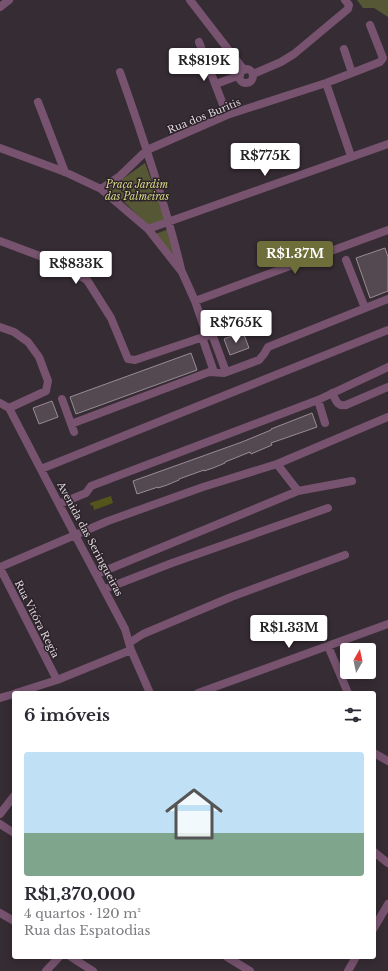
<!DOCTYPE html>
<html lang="pt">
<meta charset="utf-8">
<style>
:root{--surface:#fff;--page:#f2f2f3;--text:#2b2b33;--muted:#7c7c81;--line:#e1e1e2;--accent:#6d6e3a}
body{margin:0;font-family:"Libre Baskerville",serif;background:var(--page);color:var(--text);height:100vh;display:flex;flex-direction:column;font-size:15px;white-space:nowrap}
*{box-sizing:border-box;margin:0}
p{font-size:13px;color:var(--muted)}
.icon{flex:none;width:22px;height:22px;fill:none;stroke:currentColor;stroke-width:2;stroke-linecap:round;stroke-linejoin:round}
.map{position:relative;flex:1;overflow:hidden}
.sheet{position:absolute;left:12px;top:691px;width:364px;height:268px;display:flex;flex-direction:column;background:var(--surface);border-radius:4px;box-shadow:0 2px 10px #0003}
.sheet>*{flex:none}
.needle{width:26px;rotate:9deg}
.controls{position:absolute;left:340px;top:643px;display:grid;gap:8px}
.controls a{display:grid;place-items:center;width:36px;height:36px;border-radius:4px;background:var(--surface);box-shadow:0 2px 10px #0003;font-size:20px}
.price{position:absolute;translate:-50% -34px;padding:0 9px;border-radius:4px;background:#fff;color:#222;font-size:13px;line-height:26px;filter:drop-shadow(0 1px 2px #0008)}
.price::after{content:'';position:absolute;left:50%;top:24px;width:12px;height:9px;margin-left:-6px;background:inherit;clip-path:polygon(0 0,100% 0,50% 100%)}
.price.current{background:var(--accent);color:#fff}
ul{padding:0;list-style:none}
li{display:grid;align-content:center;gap:8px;height:212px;padding:0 12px}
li+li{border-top:1px solid var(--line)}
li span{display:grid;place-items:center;height:124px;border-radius:4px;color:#555}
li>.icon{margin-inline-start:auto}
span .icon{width:72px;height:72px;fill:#fffc;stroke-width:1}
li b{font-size:17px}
h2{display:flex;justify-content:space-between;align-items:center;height:48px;padding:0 12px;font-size:17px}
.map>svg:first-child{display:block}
.green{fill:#565734}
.water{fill:#54551a}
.building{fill:#544851;stroke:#998c95}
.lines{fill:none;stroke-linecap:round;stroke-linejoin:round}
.minor{stroke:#77536f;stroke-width:8}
.labels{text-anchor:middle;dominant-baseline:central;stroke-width:3;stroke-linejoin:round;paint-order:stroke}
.street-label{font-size:10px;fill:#ded7dc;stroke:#2c222a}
.park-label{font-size:10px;font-style:italic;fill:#d7da83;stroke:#2c222a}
</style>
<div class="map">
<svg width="388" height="971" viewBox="0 0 388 971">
<rect width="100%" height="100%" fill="#362c34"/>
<path class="green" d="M 357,0 L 388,0 L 388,17 L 374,8 L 363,8 Z
M 145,163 L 166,221 L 149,226 L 121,199 L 107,190 Z
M 169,229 L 177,262 L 155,234 Z"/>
<path class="water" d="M 111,496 L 113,503 L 94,510 L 93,505 L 91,506 L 90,503 Z"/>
<path class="building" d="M 385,248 L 388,257 L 388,291 L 370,298 L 356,258 Z
M 243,332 L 249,348 L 230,355 L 224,339 Z
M 191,353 L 197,370 L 76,414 L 70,397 Z
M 52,401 L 58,417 L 39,424 L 33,408 Z
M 312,413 L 317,427 L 271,443 L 272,445 L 251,454 L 250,452 L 225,462 L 225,463 L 213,468 L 204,471 L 204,470 L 179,479 L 179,480 L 167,485 L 158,488 L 158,487 L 137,494 L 133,481 L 242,442 L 271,430 L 271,429 Z"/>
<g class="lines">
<path class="minor" d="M 190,0 L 244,70
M 0,7 L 9,0
M 199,42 L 227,115
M239 76a7 7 0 1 1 14 0a7 7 0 1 1-14 0Z
M 120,72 C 143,137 165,202 181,269
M 352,73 L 380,62 L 383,58 L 370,25
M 253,74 L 281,62 L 294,54 L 348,9 L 349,5 L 345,0
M 326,83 L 351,156
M 216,84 L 240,75
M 38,102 L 65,172
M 0,148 L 65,172 L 101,189 L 148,229 L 182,272 L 195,301 L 207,336
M 101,189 L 120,176 L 147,150 L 227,115 L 326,83 L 352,73 L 344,49
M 148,229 L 388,144
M 0,241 L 48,259 L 87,280 L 111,318 L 128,359 L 135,360 L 212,334 L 226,372
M 346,260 L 365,308
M 195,301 L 388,230
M 0,327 L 14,332 L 28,342 L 39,357 L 48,381 L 46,391 L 9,408
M 202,337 L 214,372
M 332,393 C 336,400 337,407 346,405 L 388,387
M 62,399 L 74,432
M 318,400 L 325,423
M 0,403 L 9,408 L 75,535 L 125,629 L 131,650 L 150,693
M 71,424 L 209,372 L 224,373 L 259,360 L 264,354 L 268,347 L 388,299
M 277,464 L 388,417
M 41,469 L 388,330
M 59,504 L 86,493 L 91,486 L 318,400 L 388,367
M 0,567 L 108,521 L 203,487 L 277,464 L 298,491
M 0,568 L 57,680
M 97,574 L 298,491 L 352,481
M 105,589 L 172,563 L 328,508
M 129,643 L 143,634 L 231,597 L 345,555
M 328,646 L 348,693
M 16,693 L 57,680 L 131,650
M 198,693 L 388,624
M 0,698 L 14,694
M 374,753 L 388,761
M 0,814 L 14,796
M 0,824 L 14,833
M 374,852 L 388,863
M 0,913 L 14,921
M 374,928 L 388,904
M 71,957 L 93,971
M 227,957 L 250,971
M 46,971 L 59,957
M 348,971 L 356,957"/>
</g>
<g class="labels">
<g class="street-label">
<text transform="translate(204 116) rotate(-22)">Rua dos Buritis</text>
<text transform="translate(90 539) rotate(62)">Avenida das Seringueiras</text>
<text transform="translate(37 619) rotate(63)">Rua Vitóra Regia</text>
</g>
<g class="park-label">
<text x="137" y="184">Praça Jardim<tspan x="137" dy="12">das Palmeiras</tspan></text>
</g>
</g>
</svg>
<div class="controls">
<a><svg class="needle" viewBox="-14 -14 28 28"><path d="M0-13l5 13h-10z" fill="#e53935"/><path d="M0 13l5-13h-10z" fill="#7c7c81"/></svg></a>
</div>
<b class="price" style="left:204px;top:82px">R$819K</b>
<b class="price" style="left:265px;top:177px">R$775K</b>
<b class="price current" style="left:295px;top:275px">R$1.37M</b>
<b class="price" style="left:76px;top:285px">R$833K</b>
<b class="price" style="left:236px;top:344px">R$765K</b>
<b class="price" style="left:289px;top:649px">R$1.33M</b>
<section class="sheet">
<h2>6 imóveis<svg class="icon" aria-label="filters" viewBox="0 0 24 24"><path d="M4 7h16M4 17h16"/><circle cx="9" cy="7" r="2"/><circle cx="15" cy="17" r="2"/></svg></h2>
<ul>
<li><span style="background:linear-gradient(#bfe0f5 65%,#7fa58c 0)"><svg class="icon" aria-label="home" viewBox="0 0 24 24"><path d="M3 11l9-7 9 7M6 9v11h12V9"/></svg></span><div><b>R$1,370,000</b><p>4 quartos · 120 m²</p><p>Rua das Espatodias</p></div></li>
</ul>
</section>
</div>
